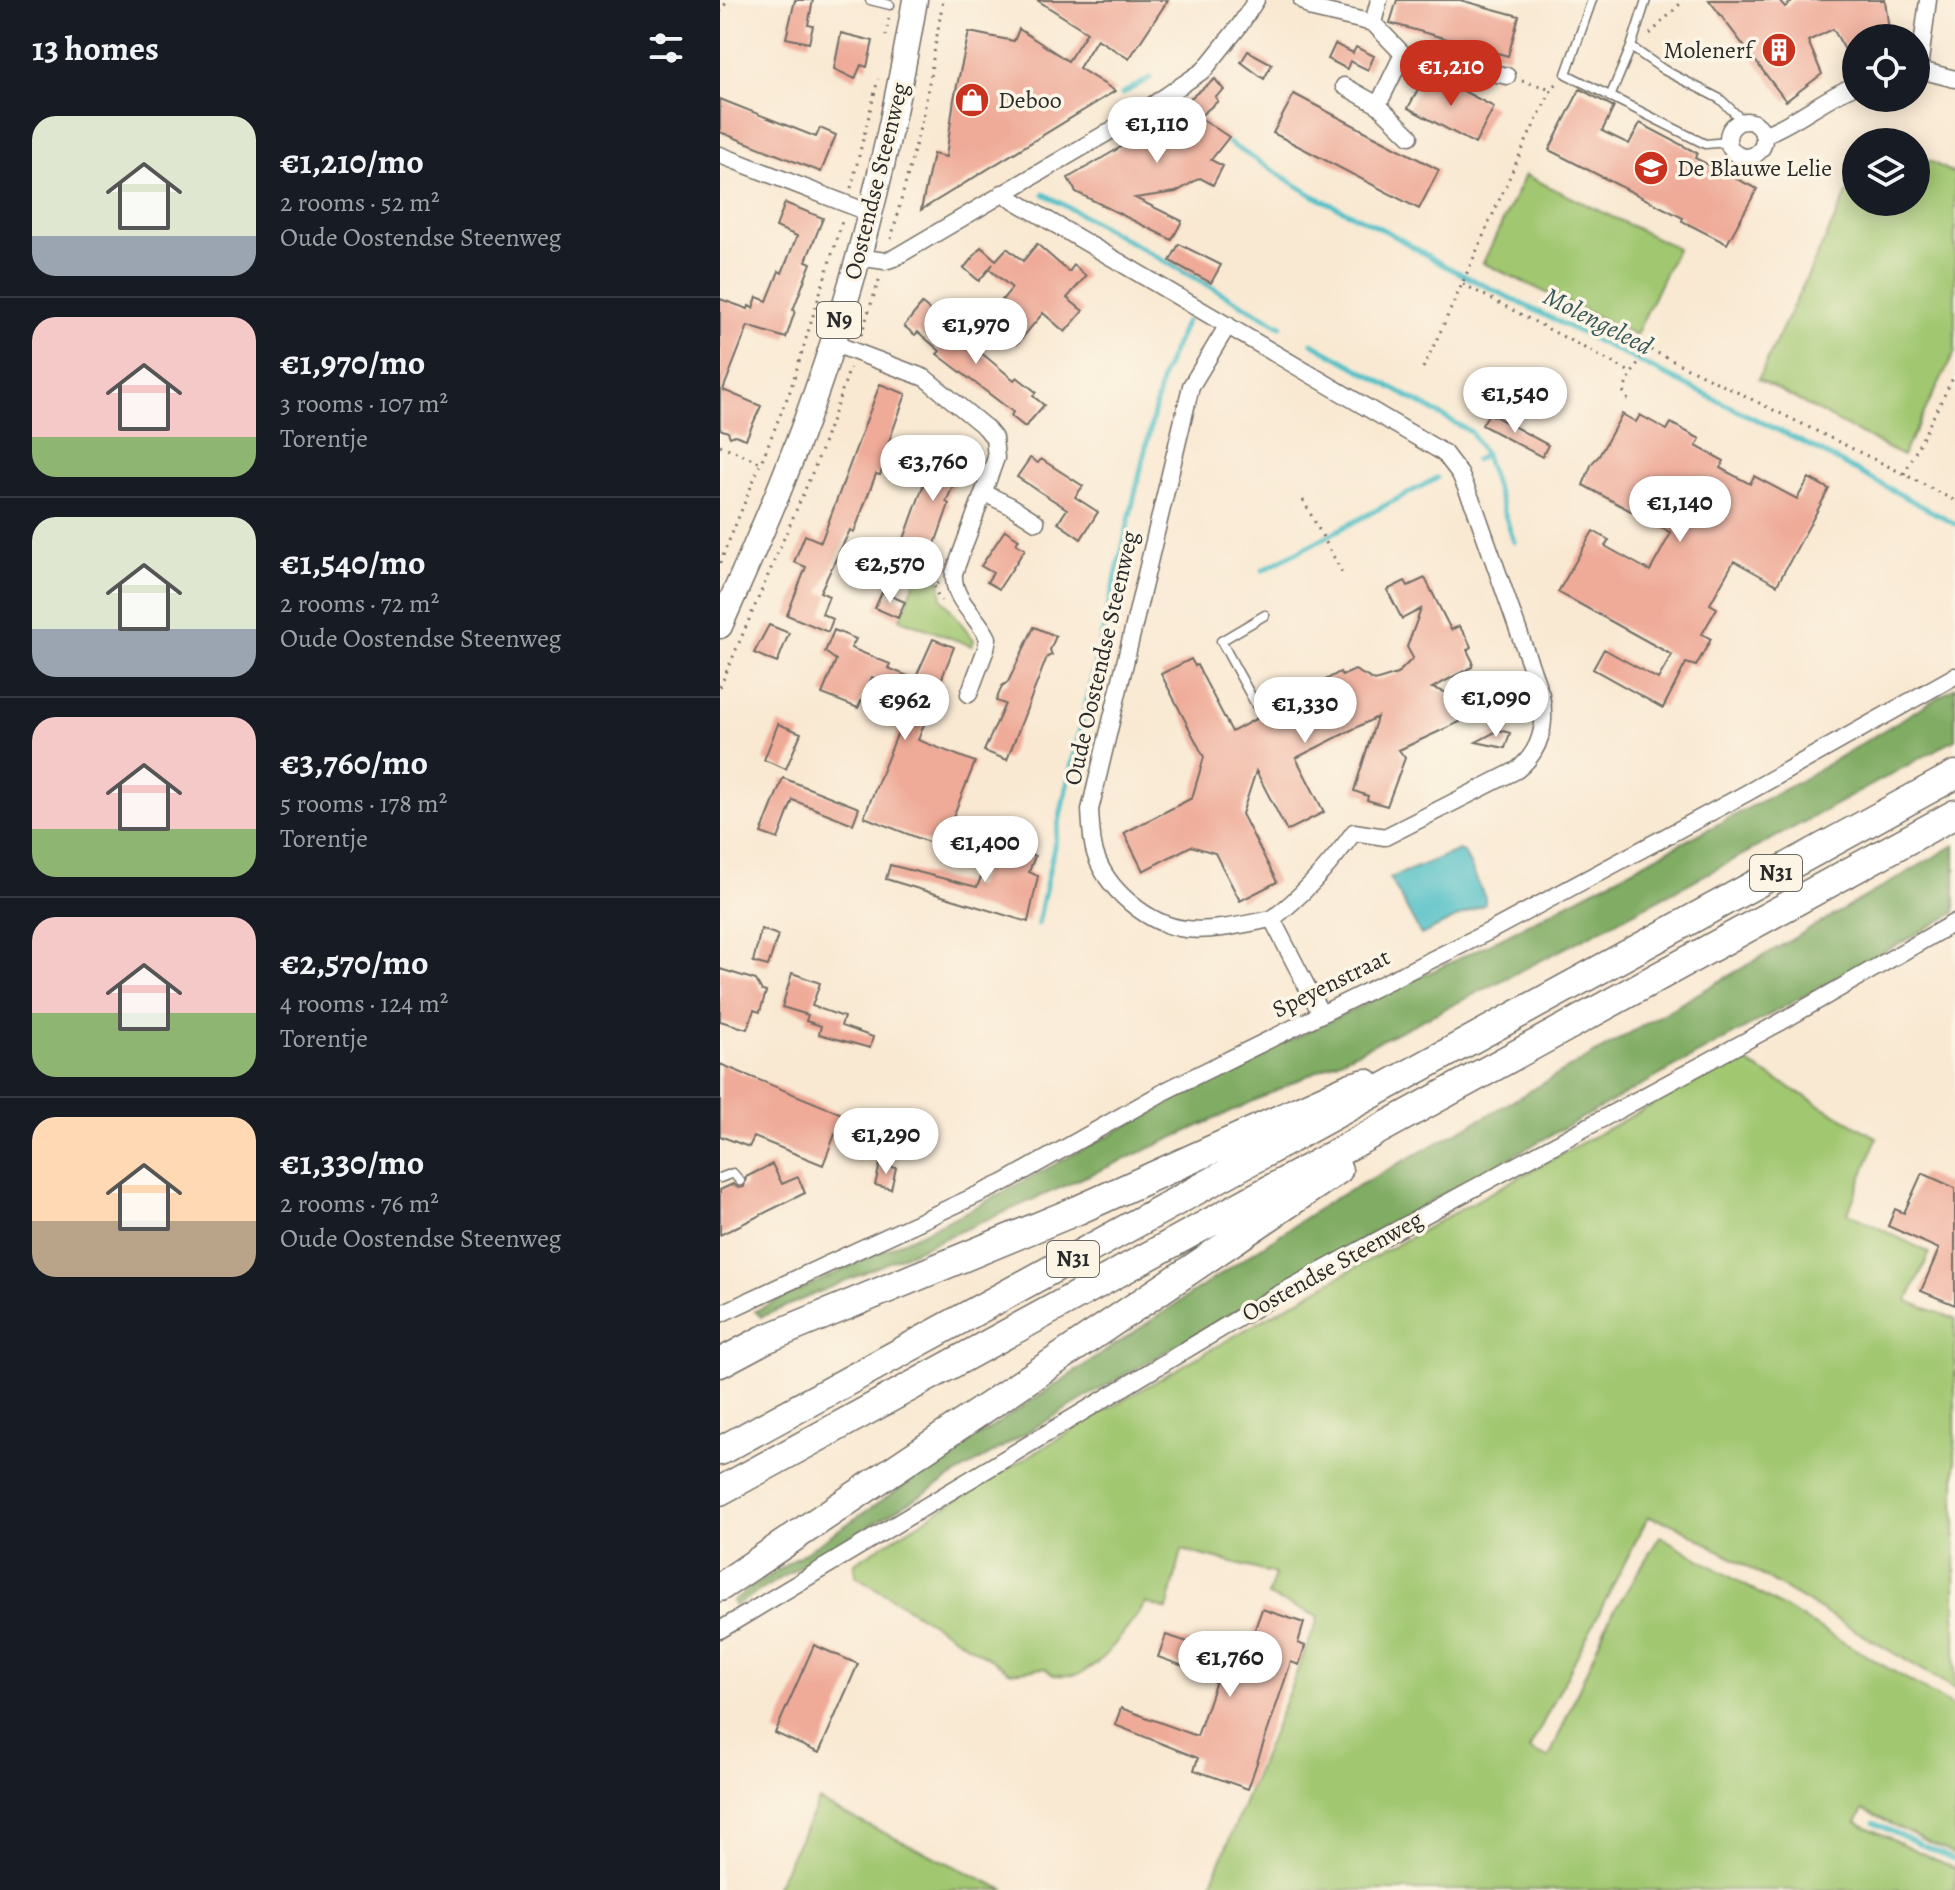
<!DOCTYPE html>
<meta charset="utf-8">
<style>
:root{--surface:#171b24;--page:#242831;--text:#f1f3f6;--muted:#9ea1a6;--line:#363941;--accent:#c8321e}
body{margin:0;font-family:Alegreya,serif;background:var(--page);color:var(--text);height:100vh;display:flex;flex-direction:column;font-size:30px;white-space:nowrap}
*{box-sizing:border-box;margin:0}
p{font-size:26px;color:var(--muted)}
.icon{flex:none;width:44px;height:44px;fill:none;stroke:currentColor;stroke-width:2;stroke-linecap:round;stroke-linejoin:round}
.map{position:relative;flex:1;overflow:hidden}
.details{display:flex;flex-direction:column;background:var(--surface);width:720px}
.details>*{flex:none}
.tools{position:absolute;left:1122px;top:24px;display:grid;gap:16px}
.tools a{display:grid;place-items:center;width:88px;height:88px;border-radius:50%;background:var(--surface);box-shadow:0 4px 20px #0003;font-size:40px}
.price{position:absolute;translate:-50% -68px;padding:0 18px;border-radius:28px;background:#fff;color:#222;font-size:26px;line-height:52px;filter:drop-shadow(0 2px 4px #0008)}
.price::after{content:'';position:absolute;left:50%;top:48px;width:24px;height:18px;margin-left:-12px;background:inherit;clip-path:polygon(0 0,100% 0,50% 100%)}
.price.selected{background:var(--accent);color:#fff}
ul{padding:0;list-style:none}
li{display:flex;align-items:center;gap:24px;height:200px;padding:0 32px}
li+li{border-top:2px solid var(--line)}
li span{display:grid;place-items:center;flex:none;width:224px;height:160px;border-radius:24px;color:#555}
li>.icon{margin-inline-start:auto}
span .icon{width:96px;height:96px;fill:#fffc;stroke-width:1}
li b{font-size:34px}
h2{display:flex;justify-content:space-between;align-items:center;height:96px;padding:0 32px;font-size:34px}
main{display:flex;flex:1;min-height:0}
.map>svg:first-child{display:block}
.green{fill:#a1c771;stroke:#66794e;stroke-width:2}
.forest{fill:#80ac63;stroke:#566c47;stroke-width:2}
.water{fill:#52c0c7;stroke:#3e7679;stroke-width:2}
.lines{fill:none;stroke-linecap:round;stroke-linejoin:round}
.stream{stroke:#52c0c7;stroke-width:5}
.building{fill:#efaa98}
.lane-casing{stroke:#736e66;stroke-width:11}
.street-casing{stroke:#736e66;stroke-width:19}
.primary-casing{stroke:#736e66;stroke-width:27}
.highway-casing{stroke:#736e66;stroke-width:31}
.path{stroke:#736e66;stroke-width:3;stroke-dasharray:2 6;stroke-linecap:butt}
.lane{stroke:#fff;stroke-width:8}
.street{stroke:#fff;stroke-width:16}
.primary{stroke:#fff;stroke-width:24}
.highway{stroke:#fff;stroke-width:28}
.labels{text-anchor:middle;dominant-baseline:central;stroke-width:7;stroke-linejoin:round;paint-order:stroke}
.shield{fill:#fcf5e5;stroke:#6a6863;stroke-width:2}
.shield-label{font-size:22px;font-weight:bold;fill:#2b2b2b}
.poi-label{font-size:24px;fill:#2b2b2b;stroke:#fcf5e5;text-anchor:start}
.street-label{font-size:24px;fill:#2b2b2b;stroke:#fcf5e5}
.water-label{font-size:26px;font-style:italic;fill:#37585a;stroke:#fcf5e5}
</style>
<main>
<section class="details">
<h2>13 homes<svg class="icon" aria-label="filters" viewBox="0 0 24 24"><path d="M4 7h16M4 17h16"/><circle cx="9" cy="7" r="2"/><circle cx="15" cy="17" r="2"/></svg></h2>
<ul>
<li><span style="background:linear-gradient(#dfe7d0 75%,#9aa5b1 0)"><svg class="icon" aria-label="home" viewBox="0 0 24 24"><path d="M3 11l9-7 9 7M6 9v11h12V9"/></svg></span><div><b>€1,210/mo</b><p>2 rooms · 52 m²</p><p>Oude Oostendse Steenweg</p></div></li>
<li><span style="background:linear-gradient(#f6c9c9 75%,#8fb573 0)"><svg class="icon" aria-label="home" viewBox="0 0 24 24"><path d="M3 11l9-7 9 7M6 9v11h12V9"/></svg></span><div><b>€1,970/mo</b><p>3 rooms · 107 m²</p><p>Torentje</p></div></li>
<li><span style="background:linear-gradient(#dfe7d0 70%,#9aa5b1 0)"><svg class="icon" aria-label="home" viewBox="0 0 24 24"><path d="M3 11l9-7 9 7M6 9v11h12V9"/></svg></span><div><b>€1,540/mo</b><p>2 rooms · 72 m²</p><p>Oude Oostendse Steenweg</p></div></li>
<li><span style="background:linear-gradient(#f6c9c9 70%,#8fb573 0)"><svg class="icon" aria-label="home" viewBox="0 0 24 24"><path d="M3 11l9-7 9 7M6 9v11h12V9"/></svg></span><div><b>€3,760/mo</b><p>5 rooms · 178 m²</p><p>Torentje</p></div></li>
<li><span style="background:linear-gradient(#f6c9c9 60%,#8fb573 0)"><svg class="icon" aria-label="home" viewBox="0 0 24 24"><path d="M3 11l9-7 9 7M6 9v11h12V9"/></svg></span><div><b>€2,570/mo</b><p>4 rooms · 124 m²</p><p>Torentje</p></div></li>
<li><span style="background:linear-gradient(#ffd9b3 65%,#b9a48a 0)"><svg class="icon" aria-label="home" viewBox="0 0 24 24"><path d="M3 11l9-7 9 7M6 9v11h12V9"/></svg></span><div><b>€1,330/mo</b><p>2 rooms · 76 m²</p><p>Oude Oostendse Steenweg</p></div></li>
</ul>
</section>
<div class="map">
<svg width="1235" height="1890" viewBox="0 0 1235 1890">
<rect width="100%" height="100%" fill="#fcf5e5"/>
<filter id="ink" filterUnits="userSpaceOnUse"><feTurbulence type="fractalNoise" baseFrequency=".0125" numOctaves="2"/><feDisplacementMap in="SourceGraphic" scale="16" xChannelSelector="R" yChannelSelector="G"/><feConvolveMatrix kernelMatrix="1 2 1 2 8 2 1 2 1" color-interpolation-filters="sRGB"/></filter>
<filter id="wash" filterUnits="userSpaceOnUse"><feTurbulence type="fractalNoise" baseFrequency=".006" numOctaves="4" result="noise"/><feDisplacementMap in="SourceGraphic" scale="32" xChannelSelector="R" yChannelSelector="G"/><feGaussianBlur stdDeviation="1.8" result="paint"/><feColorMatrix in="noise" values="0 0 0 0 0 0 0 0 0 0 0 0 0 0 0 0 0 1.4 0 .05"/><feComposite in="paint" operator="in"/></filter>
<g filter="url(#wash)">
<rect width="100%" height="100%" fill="#f9e9d3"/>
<path class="green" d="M 1196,154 L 1235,174 L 1235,352 L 1182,456 L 1038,379 L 1136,175 L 1136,202 L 1196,202 Z
M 805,175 L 957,248 L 916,335 L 763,263 Z
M 199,572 L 220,579 L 222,598 L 254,640 L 252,646 L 180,619 Z
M 1019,1058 L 1157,1138 L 1128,1213 L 1210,1253 L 1187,1301 L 1235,1319 L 1235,1689 L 954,1524 L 928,1517 L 809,1750 L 829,1758 L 888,1621 L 940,1536 L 1235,1707 L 1235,1855 L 1143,1810 L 1136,1822 L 1235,1869 L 1235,1890 L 489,1890 L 599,1617 L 548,1596 L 555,1574 L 462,1550 L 447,1610 L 426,1603 C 411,1623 386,1660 365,1671 C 356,1677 343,1675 333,1675 L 325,1668 L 291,1672 L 136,1576 L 134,1564 L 139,1560 C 425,1381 721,1218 1019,1058 Z
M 99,1801 L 124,1814 L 285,1890 L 54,1890 Z"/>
<path class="forest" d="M 1235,687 L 1235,739 C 994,873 750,1002 499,1117 C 348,1186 194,1251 41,1317 L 35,1311 L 250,1210 L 525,1062 L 783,937 L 1078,782 Z
M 1235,845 L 1235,913 L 680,1218 L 377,1391 L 14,1606 L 12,1601 L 610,1201 L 763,1118 Z"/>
<path class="water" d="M 739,850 L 744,852 L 765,898 L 765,904 L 701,935 L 670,878 Z"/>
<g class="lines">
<path class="stream" d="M 402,94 L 430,78
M 509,143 L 592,195 L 668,232 L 723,265 L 1096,449 L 1235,524
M 324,194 L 561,326
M 592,343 L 751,432 L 765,455
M 755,460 L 765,455 L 794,542
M 543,570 L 717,478
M 318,924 L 344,798 L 443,374 L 466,321
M 1154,1823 L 1235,1860"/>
</g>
<g id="blocks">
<path class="building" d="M 75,0 L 93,0 L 88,25 L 93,26 L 89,43 L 66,38 Z
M 317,0 L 448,0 L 409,59 L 377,39 L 359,68 L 395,91 L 201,210 L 213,154 L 226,157 L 234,99 L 249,32 L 294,41 L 299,29 L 348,61 L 367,32 Z
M 677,0 L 740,0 L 799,16 L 788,56 L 670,23 Z
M 989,0 L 1059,0 L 1065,7 L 1074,0 L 1165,0 L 1170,38 L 1136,38 L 1136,69 L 1113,29 L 1088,41 L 1102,74 L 1066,101 Z
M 121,33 L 153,41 L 147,67 L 141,65 L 135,79 L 114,69 Z
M 615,44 L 633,53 L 636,47 L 654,56 L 648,70 L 630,61 L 627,69 L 608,59 Z
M 528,51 L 552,64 L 544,79 L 521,62 Z
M 707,72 L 774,107 L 755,144 L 688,108 Z
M 495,79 L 504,90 L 495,97 L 498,101 L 479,117 L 509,137 L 491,160 L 503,166 L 493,185 L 480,178 L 456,192 L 415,198 L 462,221 L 452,240 L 356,192 L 348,178 L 459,113 L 455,110 Z
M 860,89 L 894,107 L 882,131 L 909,144 L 920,123 L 977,153 L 975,158 L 1037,189 L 1007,244 L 962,221 L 963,218 L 829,150 Z
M 574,94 L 719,170 L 699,209 L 553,133 Z
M 0,99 L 96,137 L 100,128 L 116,135 L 101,172 L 0,132 Z
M 65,203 L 103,218 L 86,261 L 91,263 L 73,310 L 75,311 L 66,338 L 28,326 L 3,390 L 41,406 L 26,439 L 15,435 L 10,437 L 8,432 L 0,429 L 0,299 L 28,309 L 29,306 L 33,308 L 37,297 L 47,301 L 59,271 L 62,273 L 77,236 L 56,227 Z
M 317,244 L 349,272 L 354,265 L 366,276 L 347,298 L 363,311 L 345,332 L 323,313 L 297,344 L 274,323 L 289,306 L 282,300 L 292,288 L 269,269 L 273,264 L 259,281 L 244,268 L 261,247 L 276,260 L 287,248 L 303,261 Z
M 459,244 L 501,265 L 491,283 L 450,261 Z
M 202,304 L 294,380 L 297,377 L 316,392 L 313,396 L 324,405 L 305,427 L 291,416 L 293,412 L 217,354 L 220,351 L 198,332 L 195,335 L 184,326 Z
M 160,384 L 186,394 L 165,452 L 168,454 L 160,475 L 156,474 L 134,532 L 130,530 L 100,592 L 109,596 L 102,614 L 113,619 L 108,632 L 67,615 L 86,567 L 74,562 L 85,535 L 101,542 Z
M 769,413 L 828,445 L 822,457 L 762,425 Z
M 902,414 L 916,422 L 920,415 L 947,430 L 951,423 L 980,439 L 976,446 L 1004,461 L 1000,468 L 1030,484 L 1034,476 L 1077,499 L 1089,478 L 1109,489 L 1057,585 L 1014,561 L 990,604 L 997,608 L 982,634 L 991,639 L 976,666 L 966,663 L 943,708 L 873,669 L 884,649 L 938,679 L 952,655 L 838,592 L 873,531 L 889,540 L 885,546 L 930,571 L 951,533 L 863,485 L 872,463 L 879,456 Z
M 225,441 L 232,443 L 237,441 L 239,446 L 249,449 L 226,502 L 229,504 L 208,564 L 179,553 L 207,475 L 217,451 L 221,453 Z
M 310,458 L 318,463 L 321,459 L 363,486 L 355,497 L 378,512 L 361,539 L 338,523 L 347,509 L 297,477 Z
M 285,530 L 299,539 L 296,544 L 305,549 L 279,589 L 267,582 L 273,573 L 261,566 Z
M 705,578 L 731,630 L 739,626 L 747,638 L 751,647 L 747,650 L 753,662 L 752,667 L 712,688 L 772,707 L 679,750 L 685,758 L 667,806 L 647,800 L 648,796 L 634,791 L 657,717 L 576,758 L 604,812 L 567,831 L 536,771 L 522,814 L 557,882 L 520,901 L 495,853 L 471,846 L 423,871 L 404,833 L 472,798 L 484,757 L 441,674 L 471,659 L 475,666 L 477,665 L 512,732 L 550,711 L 556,723 L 588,706 L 595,686 L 620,672 L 622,676 L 635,670 L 655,681 L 677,674 L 693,658 L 687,647 L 701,609 L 682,619 L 667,590 L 685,581 L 688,586 Z
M 162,592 L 185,602 L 178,618 L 155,608 Z
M 49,625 L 69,633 L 57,663 L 34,653 Z
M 314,627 L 336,636 L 330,650 L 332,655 L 327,657 L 287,760 L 264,751 L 285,704 L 276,701 L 282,686 L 288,682 Z
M 114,630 L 136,639 L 131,648 L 170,664 L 168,668 L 195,679 L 213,639 L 234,647 L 198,740 L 255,762 L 221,847 L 144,817 L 186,712 L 169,705 L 177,687 L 152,677 L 138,708 L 102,694 L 116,660 L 105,652 Z
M 58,724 L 81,733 L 66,769 L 44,760 Z
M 779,730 L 790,733 L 785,748 L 756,742 Z
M 63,778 L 139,808 L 133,824 L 73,800 L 58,839 L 41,833 Z
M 281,842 L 315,856 L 309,872 L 318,876 L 308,922 L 166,879 L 170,865 L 257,887 L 275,843 L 280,845 Z
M 41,929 L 58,935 L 48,966 L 33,962 Z
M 0,969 L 36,980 L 42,991 L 46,992 L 40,1012 L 34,1010 L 27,1029 L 0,1021 Z
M 72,973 L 100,983 L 92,1006 L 124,1017 L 121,1026 L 153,1037 L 150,1048 L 99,1034 L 101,1026 L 86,1021 L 88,1015 L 62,1007 Z
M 0,1064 L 144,1123 L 136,1143 L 115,1134 L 103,1165 L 34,1137 L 29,1147 L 0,1136 Z
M 52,1164 L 62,1184 L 78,1177 L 85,1193 L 0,1235 L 0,1190 L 13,1184 L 19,1188 L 24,1187 L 26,1177 Z
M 160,1164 L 176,1168 L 171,1189 L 155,1185 Z
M 1202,1173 L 1235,1188 L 1235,1305 L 1201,1291 L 1219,1249 L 1168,1226 L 1175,1209 L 1184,1213 Z
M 542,1609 L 584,1623 L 578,1643 L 585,1646 L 579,1665 L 571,1662 L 528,1789 L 474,1770 L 478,1758 L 395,1725 L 401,1708 L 477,1736 L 497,1678 L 438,1657 L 446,1635 L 524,1660 Z
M 94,1645 L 138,1664 L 99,1753 L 55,1733 Z"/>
</g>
</g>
<g filter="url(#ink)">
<use href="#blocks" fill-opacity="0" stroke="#736e66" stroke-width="2"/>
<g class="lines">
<g class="lane-casing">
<path id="lane" d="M 150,0 L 170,5
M 872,0 L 846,74 L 985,144 L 1008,142
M 911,47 L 944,70 L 1000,99 L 1023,121
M 890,97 L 911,47 L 926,0
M 536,705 L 501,641 L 545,615
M 0,1178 L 13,1173 L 20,1181"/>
</g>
<g class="street-casing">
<path id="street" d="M 582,0 L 593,9 L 653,23 L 683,54 L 787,76
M 653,23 L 659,0
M 1196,69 L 1235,79
M 1199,69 L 1208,0
M 624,86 L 658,105 L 690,136
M 658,105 L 683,54
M1008 139a18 18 0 1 1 36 0a18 18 0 1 1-36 0Z
M 1043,135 C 1076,123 1103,98 1136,85
M 0,155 L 150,213
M 282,193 L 724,453 L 740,474 L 755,508 L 821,695 C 827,724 821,751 797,770 L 665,837 L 634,832 C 610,865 585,894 552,919
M 138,257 L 165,261 L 174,258 L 419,114 L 484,70 L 520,25 L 536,0
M 508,325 L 471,386 L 370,810 C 371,824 371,840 375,853 C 386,889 428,925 466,929 C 493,932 525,924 552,919 L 601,1014
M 112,343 L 205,378 L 266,428 L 274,438 L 276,458 L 234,573 C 232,600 257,615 268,638 L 266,649 L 249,694
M 264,493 L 291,506 L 316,522
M 0,1314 L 285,1182 L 449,1089 L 770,931 L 1025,794 L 1235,676
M 0,1630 L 557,1295 L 1059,1023 L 1235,922"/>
</g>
<g class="primary-casing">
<path id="primary" d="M 0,626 C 22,576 45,526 65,475 C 126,323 168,162 195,0"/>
</g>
<g class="highway-casing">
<path id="highway" d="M 0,1363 L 43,1340 L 358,1210 L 631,1087 L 646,1083
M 0,1451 L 1235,775
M 0,1491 L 1235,814
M 0,1587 L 618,1170"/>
</g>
<path class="path" d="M 0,12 L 8,0
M 930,34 L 964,0
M 166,36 L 169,16
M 802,81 L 832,89
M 131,188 L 158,79
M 171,239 L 204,112 L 223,0
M 743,284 L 912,373 L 927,348 L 1184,474 L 1235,501
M 141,335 L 160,277
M 703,368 C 748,276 785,180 832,89 L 838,82
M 908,400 L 903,391 L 912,373
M 0,445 L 44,464
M 1184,474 L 1235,374
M 583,500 L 624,576
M 0,563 L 70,391 L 123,218
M 219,583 L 214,583 L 215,590 L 221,601
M 0,687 L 96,464 L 130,368"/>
<use href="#lane" class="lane"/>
<use href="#street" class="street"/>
<use href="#primary" class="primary"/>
<use href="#highway" class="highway"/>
</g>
</g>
<defs>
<g id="building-disc" transform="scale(1.8)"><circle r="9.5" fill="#c8321e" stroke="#fcf5e5"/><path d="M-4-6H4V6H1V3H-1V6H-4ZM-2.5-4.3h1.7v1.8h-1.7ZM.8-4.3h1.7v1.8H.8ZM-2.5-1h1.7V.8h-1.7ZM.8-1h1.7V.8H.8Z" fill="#fff"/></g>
<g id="shop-disc" transform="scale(1.8)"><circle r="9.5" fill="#c8321e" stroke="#fcf5e5"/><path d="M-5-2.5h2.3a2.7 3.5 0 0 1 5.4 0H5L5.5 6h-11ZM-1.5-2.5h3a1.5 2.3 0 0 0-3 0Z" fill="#fff"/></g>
<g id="school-disc" transform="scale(1.8)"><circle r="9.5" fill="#c8321e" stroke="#fcf5e5"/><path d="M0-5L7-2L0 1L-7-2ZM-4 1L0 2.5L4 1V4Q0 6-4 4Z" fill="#fff"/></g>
</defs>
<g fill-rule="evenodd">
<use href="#building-disc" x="1059" y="50"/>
<use href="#shop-disc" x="252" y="100"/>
<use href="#school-disc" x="931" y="168"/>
</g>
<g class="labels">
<g class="shield">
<rect x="97" y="302" width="44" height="36" rx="6"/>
<rect x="1030" y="855" width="52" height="36" rx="6"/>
<rect x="327" y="1241" width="52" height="36" rx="6"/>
</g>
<g class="shield-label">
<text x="119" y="320">N9</text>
<text x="1056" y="873">N31</text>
<text x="353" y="1259">N31</text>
</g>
<g class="poi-label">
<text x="1033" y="50" text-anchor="end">Molenerf</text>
<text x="278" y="100">Deboo</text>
<text x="957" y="168">De Blauwe Lelie</text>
</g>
<g class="street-label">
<text transform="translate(156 181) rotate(-76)">Oostendse Steenweg</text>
<text transform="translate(381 658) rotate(-77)">Oude Oostendse Steenweg</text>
<text transform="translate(611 983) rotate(-26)">Speyenstraat</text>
<text transform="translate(612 1266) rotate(-29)">Oostendse Steenweg</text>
</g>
<g class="water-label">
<text transform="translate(878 321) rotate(27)">Molengeleed</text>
</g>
</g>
</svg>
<div class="tools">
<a><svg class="icon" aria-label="locate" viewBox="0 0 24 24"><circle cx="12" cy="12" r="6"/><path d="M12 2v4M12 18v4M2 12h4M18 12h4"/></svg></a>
<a><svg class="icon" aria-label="layers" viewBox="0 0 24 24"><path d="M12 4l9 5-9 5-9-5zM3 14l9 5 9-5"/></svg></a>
</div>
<b class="price selected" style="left:731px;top:108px">€1,210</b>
<b class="price" style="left:437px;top:165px">€1,110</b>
<b class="price" style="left:256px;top:366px">€1,970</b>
<b class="price" style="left:795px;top:435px">€1,540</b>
<b class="price" style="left:213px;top:503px">€3,760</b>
<b class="price" style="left:960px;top:544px">€1,140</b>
<b class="price" style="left:170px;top:605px">€2,570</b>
<b class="price" style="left:776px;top:739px">€1,090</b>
<b class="price" style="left:185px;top:742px">€962</b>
<b class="price" style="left:585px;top:745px">€1,330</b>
<b class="price" style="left:265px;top:884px">€1,400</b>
<b class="price" style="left:166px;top:1176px">€1,290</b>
<b class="price" style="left:510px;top:1699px">€1,760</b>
</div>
</main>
